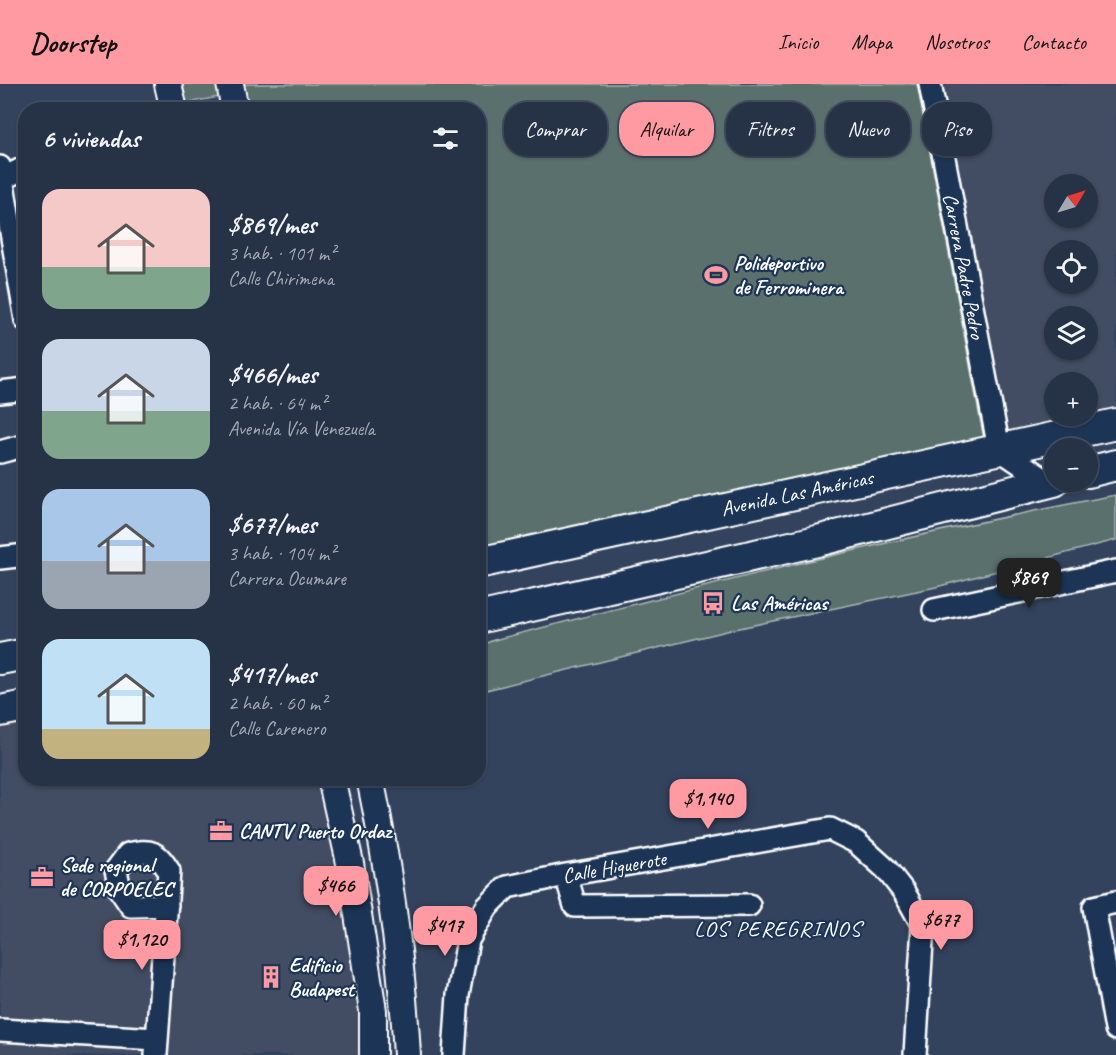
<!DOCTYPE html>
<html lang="es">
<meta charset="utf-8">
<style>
:root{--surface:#263246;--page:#2e3a4d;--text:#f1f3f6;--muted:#a4aab3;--line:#424d5f;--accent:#ff9aa2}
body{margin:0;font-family:Caveat,sans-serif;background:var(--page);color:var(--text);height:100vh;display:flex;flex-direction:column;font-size:22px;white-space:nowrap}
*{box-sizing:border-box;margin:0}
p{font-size:20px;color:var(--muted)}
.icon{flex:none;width:33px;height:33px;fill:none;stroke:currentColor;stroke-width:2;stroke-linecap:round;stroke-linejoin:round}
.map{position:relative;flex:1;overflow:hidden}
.sheet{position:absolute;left:18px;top:18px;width:468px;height:684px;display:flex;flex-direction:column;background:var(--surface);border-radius:24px;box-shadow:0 2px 4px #0004,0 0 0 2px var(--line)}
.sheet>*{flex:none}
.banner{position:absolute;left:504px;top:18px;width:522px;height:54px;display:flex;gap:12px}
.needle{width:39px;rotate:52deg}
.fabs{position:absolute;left:1044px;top:90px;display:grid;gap:12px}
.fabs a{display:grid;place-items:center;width:54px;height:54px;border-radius:50%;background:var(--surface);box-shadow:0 2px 4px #0004,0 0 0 2px var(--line);font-size:30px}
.price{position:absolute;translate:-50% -51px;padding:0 14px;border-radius:12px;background:var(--accent);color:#111;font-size:20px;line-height:39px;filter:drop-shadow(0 2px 3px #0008)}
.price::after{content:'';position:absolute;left:50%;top:36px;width:18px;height:14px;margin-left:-9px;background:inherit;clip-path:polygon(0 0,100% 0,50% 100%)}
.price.current{background:#222;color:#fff}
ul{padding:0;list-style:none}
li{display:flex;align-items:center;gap:18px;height:150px;padding:0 24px}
li span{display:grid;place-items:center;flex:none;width:168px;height:120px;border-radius:18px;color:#555}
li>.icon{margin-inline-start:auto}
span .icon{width:72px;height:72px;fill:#fffc;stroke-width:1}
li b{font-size:26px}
h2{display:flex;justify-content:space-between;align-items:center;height:72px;padding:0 24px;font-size:26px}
.pill{padding:0 21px;border-radius:24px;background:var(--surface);box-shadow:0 2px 4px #0004,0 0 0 2px var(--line);font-size:21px;line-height:54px}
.pill.current{background:var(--accent);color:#111}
header{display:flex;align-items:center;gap:36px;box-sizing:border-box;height:84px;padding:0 30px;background:var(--accent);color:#111}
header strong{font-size:28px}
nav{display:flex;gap:33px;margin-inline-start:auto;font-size:21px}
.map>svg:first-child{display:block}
.built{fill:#424d63;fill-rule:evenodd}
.green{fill:#5a706c;stroke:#acb8b6;stroke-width:1.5}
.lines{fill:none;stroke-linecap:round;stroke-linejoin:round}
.minor-casing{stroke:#fff;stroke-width:26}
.tertiary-casing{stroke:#fff;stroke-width:30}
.secondary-casing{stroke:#fff;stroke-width:34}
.minor{stroke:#1d3557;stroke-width:21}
.tertiary{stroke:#1d3557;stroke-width:26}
.secondary{stroke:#1d3557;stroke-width:30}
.labels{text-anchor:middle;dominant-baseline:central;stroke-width:4.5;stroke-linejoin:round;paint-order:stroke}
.poi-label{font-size:21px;font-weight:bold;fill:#fff;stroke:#1d3557;text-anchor:start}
.street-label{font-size:21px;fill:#fff;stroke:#1d3557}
.neighbourhood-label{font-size:22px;letter-spacing:1.5px;fill:#fff;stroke:#1d3557}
</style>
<header>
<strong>Doorstep</strong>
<nav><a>Inicio</a><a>Mapa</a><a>Nosotros</a><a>Contacto</a></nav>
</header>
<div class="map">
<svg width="1116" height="971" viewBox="0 0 1116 971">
<rect width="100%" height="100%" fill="#33435e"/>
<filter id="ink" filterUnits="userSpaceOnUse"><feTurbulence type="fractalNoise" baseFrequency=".0167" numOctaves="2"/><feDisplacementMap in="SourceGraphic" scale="12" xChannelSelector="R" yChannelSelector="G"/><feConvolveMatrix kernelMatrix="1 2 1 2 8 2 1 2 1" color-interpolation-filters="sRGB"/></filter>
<g filter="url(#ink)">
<path class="built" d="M 930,0 L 1116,0 L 1116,340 L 999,365 ZM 1054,100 L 1088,100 L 1088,134 L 1054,134 ZM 1054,166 L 1088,166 L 1088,200 L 1054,200 ZM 1054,232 L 1088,232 L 1088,266 L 1054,266 ZM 1054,298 L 1088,298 L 1088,332 L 1054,332 Z
M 25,622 L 26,694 L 331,695 L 373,971 L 0,971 L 0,627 Z"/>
<path class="green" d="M 178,0 L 216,0 L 219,13 L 182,20 Z
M 241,0 L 917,0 L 984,356 L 479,463 L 478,26 L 247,25 Z
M 1116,411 L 1116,456 L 936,503 L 735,545 L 486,606 L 479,613 L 479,562 L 494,556 C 700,503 907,450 1116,411 Z"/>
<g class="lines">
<g class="minor-casing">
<path id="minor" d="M 930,0 L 999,365 L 1048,398
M 0,83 L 26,236
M 0,96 L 26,83
M 0,308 L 26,305
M 0,368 L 26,361
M 0,474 L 26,471
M 934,526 L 1116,487
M 566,791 L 575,822 L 749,821
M 1116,818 L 1094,823 L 1116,945
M 0,946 L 157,955
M 156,971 L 169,787 C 156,767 152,765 128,770 L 116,786 L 120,806 L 131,822 L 167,821
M 454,971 L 458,911 L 468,856 L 487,823 L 507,803 L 566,791 L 830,745 L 856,758 L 886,785 L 904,808 L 923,842 L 915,971"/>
</g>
<g class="tertiary-casing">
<path id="tertiary" d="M 168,0 L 174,26
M 230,0 L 235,26
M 331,694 L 350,779 L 373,927 L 373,971
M 370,694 C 389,786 402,878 407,971"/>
</g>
<g class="secondary-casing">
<path id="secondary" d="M 1088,388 L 1116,381
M 478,479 L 1116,340
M 478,534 L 817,457 L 1054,397
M 0,575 L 26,570
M 0,627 L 26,622"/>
</g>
<use href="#minor" class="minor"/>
<use href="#tertiary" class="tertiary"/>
<use href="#secondary" class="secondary"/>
</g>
</g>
<defs>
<g id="stadium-bare" transform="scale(1.8)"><path d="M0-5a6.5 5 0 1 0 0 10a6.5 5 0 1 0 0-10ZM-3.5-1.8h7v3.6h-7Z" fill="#ff9aa2" stroke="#1d3557" stroke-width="2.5" paint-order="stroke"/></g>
<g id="bus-bare" transform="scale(1.8)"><path d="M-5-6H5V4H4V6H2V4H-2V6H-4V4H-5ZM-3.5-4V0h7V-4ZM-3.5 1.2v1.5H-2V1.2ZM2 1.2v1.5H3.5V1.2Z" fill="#ff9aa2" stroke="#1d3557" stroke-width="2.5" paint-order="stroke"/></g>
<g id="office-bare" transform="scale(1.8)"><path d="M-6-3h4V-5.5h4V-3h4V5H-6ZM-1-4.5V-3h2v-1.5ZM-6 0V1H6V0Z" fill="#ff9aa2" stroke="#1d3557" stroke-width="2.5" paint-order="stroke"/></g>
<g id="building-bare" transform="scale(1.8)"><path d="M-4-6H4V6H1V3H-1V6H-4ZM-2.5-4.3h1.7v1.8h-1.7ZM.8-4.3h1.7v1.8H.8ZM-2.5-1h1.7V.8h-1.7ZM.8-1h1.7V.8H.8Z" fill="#ff9aa2" stroke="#1d3557" stroke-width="2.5" paint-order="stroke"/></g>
</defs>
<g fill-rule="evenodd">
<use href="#stadium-bare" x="716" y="191"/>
<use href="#bus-bare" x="713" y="519"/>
<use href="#office-bare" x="221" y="747"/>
<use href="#office-bare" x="42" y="793"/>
<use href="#building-bare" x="271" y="893"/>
</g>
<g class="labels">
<g class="poi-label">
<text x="734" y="179">Polideportivo<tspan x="734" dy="24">de Ferrominera</tspan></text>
<text x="731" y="519">Las Américas</text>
<text x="239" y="747">CANTV Puerto Ordaz</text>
<text x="60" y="781">Sede regional<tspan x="60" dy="24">de CORPOELEC</tspan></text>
<text x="289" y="881">Edificio<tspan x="289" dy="24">Budapest</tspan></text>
</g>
<g class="street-label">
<text transform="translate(964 182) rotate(79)">Carrera Padre Pedro</text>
<text transform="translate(797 409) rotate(-12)">Avenida Las Américas</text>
<text transform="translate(614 783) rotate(-10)">Calle Higuerote</text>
</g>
<g class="neighbourhood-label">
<text x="778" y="845">LOS PEREGRINOS</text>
</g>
</g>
</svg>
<div class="fabs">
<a><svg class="needle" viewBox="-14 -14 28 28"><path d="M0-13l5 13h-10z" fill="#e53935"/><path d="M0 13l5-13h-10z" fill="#a4aab3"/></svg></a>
<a><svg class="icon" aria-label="locate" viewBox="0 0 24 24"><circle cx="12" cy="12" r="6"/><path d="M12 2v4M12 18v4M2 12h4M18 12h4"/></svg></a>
<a><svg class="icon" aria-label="layers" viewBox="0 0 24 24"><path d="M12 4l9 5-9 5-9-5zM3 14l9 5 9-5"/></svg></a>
<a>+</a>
<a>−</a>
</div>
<b class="price current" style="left:1029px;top:525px">$869</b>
<b class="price" style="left:708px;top:746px">$1,140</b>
<b class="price" style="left:336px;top:833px">$466</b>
<b class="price" style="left:941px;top:867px">$677</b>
<b class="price" style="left:445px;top:873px">$417</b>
<b class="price" style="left:142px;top:887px">$1,120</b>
<div class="banner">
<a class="pill">Comprar</a>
<a class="pill current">Alquilar</a>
<a class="pill">Filtros</a>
<a class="pill">Nuevo</a>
<a class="pill">Piso</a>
</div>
<section class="sheet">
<h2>6 viviendas<svg class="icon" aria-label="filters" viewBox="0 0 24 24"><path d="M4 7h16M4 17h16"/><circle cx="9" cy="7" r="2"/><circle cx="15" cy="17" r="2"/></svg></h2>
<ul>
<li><span style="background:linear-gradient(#f6c9c9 65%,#7fa58c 0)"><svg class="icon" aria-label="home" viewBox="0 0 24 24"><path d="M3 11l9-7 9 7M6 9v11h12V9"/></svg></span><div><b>$869/mes</b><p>3 hab. · 101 m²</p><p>Calle Chirimena</p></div></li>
<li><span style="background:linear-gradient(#c9d6e8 60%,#7fa58c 0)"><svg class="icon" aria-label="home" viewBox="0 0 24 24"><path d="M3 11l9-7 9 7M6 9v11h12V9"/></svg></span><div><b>$466/mes</b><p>2 hab. · 64 m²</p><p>Avenida Vía Venezuela</p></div></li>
<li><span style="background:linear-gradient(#a9c7e8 60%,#9aa5b1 0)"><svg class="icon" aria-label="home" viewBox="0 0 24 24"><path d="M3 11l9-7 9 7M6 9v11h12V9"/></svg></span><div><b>$677/mes</b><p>3 hab. · 104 m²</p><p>Carrera Ocumare</p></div></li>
<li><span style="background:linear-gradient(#bfe0f5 75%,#c2b280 0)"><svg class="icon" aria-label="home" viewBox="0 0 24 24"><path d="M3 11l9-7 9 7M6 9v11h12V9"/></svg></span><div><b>$417/mes</b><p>2 hab. · 60 m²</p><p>Calle Carenero</p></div></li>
</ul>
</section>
</div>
